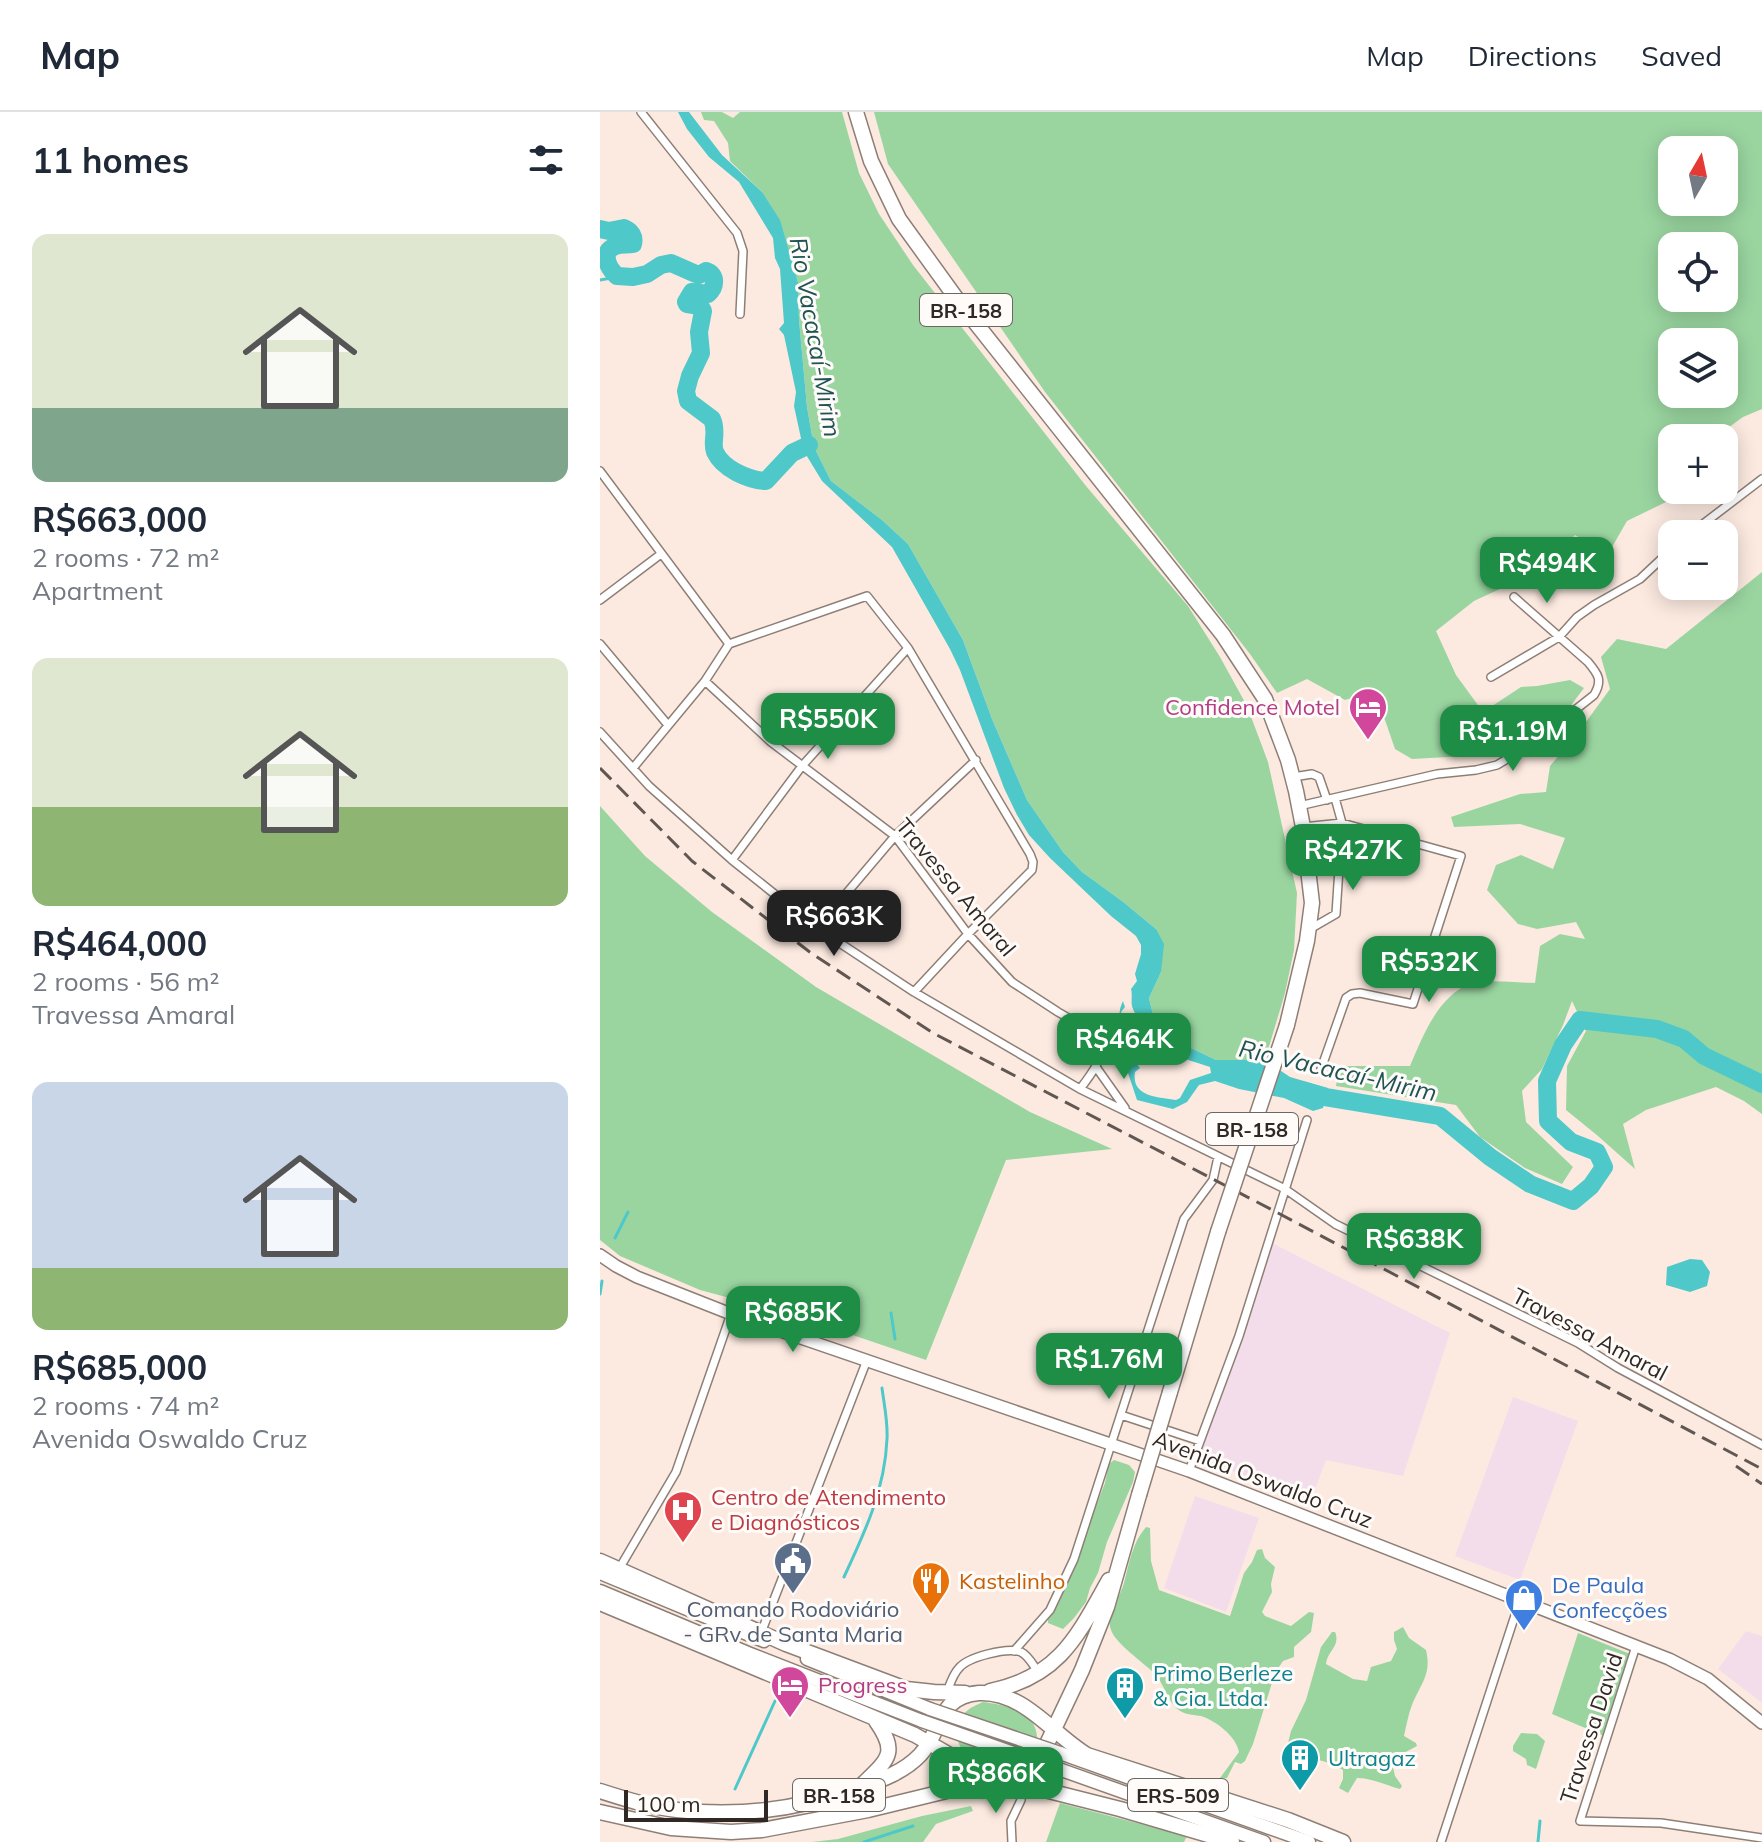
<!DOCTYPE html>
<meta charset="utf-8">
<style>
:root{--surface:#fff;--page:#f6f6f7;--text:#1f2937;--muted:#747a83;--line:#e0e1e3;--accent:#1e8e47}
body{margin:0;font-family:Mulish,sans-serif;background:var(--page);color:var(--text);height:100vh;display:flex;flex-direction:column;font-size:30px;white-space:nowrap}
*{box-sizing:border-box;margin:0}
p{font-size:26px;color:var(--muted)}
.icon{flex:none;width:44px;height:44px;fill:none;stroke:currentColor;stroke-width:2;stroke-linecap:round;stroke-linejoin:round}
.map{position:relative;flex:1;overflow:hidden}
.details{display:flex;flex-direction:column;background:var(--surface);width:600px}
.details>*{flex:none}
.needle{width:52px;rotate:9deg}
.fabs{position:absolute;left:1058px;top:24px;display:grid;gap:16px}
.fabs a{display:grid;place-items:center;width:80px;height:80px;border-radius:16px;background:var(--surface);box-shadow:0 4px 20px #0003;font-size:40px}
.scale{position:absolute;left:24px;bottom:20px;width:144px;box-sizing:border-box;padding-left:8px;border:4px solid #2f2824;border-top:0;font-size:22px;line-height:28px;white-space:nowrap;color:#2f2824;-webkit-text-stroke:6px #fefbf9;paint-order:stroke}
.price{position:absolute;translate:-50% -68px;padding:0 18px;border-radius:16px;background:var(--accent);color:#fff;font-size:26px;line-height:52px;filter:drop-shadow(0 2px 4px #0008)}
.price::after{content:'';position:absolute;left:50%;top:48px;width:24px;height:18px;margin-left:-12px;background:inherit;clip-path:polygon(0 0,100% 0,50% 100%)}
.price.active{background:#222;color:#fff}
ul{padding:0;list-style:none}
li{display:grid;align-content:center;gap:16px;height:424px;padding:0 32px}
li span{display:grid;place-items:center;height:248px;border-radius:16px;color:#555}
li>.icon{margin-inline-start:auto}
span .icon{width:144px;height:144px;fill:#fffc;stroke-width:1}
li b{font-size:34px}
h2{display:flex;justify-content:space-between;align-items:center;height:96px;padding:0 32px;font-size:34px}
header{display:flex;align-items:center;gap:48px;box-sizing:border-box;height:112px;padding:0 40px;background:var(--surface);border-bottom:2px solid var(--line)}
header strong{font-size:38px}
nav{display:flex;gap:44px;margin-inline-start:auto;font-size:28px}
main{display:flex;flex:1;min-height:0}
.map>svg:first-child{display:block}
.industrial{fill:#f3ddeb}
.green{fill:#9ad5a0;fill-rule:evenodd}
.water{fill:#4fc8c9}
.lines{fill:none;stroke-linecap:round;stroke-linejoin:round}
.stream{stroke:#4fc8c9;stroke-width:3}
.river{stroke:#4fc8c9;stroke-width:18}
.street-casing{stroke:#8e7f76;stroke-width:10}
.secondary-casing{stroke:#8e7f76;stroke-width:14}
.primary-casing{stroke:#8e7f76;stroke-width:15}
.highway-casing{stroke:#8e7f76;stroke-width:17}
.street{stroke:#fff;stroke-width:7}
.secondary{stroke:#fff;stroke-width:11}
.primary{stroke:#fff;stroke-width:12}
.highway{stroke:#fff;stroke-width:14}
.rail{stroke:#615752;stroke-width:3;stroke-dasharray:16 8;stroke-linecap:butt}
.primary-bridge-casing{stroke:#8e7f76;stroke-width:15;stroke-linecap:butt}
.highway-bridge-casing{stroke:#8e7f76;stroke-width:17;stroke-linecap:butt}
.primary-bridge{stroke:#fff;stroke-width:12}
.highway-bridge{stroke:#fff;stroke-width:14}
.labels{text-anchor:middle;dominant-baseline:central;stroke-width:6;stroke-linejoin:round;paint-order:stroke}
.shield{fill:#fefbf9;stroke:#6d6764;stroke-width:2}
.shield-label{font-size:20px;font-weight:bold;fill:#2f2824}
.hotel-label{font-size:22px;fill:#b23c85;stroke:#fefbf9;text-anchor:end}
.street-label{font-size:22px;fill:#2f2824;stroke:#fefbf9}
.health-label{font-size:22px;fill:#be3a42;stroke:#fefbf9;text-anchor:start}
.food-label{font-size:22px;fill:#c56008;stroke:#fefbf9;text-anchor:start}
.shop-label{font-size:22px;fill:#366cbe;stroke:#fefbf9;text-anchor:start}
.service-label{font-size:22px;fill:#4e5e75;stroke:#fefbf9}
.culture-label{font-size:22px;fill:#0d838f;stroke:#fefbf9;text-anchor:start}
.water-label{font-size:24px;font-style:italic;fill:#1f5354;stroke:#fefbf9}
</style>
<header>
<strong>Map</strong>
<nav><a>Map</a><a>Directions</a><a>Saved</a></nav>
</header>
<main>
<section class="details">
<h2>11 homes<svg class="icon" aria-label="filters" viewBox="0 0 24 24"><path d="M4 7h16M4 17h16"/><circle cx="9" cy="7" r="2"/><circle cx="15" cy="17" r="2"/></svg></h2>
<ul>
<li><span style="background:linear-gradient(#dfe7d0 70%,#7fa58c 0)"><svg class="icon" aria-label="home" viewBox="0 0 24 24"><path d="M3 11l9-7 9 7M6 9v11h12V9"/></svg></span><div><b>R$663,000</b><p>2 rooms · 72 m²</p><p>Apartment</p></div></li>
<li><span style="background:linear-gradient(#dfe7d0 60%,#8fb573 0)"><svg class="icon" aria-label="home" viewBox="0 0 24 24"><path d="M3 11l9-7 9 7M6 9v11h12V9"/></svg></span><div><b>R$464,000</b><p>2 rooms · 56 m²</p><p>Travessa Amaral</p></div></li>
<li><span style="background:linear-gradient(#c9d6e8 75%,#8fb573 0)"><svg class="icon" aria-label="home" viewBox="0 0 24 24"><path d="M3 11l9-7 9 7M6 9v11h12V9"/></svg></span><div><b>R$685,000</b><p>2 rooms · 74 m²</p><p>Avenida Oswaldo Cruz</p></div></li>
</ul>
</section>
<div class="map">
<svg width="1162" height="1730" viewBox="0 0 1162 1730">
<rect width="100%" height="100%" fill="#fceae0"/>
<path class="industrial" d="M 672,1131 L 850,1221 L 803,1364 L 726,1348 L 711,1388 L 597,1346 L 646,1211 Z
M 913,1285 L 978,1309 L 920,1468 L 855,1444 Z
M 595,1384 L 659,1406 L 626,1500 L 564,1476 Z
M 1146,1519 L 1162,1524 L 1162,1591 L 1118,1557 Z"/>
<path class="green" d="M 101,0 L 122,0 L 133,6 L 140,0 L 242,0 L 259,61 L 279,102 L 313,153 L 486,374 L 588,494 L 620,545 L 647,594 L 668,650 L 697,781 L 694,838 L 685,881 L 665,948 L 616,948 L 568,925 L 553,903 L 549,886 L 561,860 L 556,817 L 522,789 L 482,760 L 463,740 L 427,688 L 392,607 L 363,528 L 308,432 L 282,408 L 231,369 L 214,335 L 207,295 L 199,208 L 198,169 L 162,80 L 130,49 L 128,31 L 114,9 L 104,8 Z
M 274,0 L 1162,0 L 1162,297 L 1143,305 L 1114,326 L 1072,326 L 1072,357 L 1060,364 L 1066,390 L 1027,409 L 1008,442 L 975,423 L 938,459 L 874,489 L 836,519 L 856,563 L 883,600 L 921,575 L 937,574 L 970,568 L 984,576 L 969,596 L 918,628 L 885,643 L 812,647 L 795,637 L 775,579 L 745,588 L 707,567 L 677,581 L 650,542 L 445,280 L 288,52 ZM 1072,38 L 1124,38 L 1124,90 L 1072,90 ZM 1072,134 L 1124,134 L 1124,186 L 1072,186 ZM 1072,230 L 1124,230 L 1124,282 L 1072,282 Z
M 1162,460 L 1162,1002 L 1144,989 L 1116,975 L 1046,998 L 1023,1012 L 1035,1057 L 998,1024 L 966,998 L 967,954 L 986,919 L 972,889 L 963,913 L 942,957 L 922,979 L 926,1010 L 973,1055 L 962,1072 L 925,1056 L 880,1025 L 856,993 L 736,974 L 739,954 L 810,954 C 823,924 838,883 872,871 C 885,867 920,871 935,871 L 940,834 L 960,822 L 985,827 L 976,810 L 937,817 L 918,812 L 887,778 L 896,753 L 921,743 L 953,757 L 965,726 L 920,712 L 854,715 L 851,705 L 920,682 L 946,680 L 950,654 L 975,625 L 1010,577 L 1001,545 L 1017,527 L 1066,537 Z
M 0,694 L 45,744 L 112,800 L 216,875 L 430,1000 L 512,1037 L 406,1048 L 326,1248 L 197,1204 L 100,1178 L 20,1144 L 0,1128 Z
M 514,1348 L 529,1353 L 535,1360 L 533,1370 L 507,1430 L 498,1461 L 490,1476 L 486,1490 L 474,1506 L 463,1517 L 448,1511 L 448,1506 L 473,1456 L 485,1421 L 505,1371 L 509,1352 Z
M 546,1415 L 550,1416 L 551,1449 L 559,1478 L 630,1504 L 644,1461 L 652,1450 L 657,1438 L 662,1437 L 665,1446 L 675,1455 L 671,1472 L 672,1480 L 662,1500 L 665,1504 L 691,1514 L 709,1500 L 714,1501 L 711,1520 L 694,1535 L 694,1545 L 683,1549 L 675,1561 L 653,1632 L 645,1649 L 641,1652 L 635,1650 L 627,1666 L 620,1666 L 639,1640 C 636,1624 616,1609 601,1604 C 595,1603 588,1603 582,1600 C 568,1593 565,1572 554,1561 C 544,1551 515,1531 511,1518 C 505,1502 520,1486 524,1471 C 529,1452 532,1431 546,1415 Z
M 803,1515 L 809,1526 L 826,1538 C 831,1559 824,1568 815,1586 C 809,1598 807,1611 804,1624 L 816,1631 L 817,1634 L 800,1643 L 792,1651 L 795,1664 L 802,1674 L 800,1677 C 785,1673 772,1666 757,1666 L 748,1681 L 739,1676 L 743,1667 L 743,1658 C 731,1650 707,1643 693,1648 L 691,1655 L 688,1655 L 687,1635 L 691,1619 L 706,1588 L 721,1535 L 732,1520 L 735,1520 C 741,1534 727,1539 726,1552 L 753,1567 L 767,1569 L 771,1555 L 791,1549 L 797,1537 L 794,1528 L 794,1520 Z
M 978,1521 L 1030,1542 L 1004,1624 L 952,1602 Z
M 383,1590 C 406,1593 439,1600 437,1629 C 436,1637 432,1645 425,1650 C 410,1660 366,1650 359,1632 C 357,1627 357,1619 358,1614 C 361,1600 371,1595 383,1590 Z
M 921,1621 L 937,1622 L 945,1629 L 936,1657 L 927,1653 L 926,1647 L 913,1639 L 913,1634 Z
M 460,1691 L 587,1724 L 584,1730 L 446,1730 Z
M 371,1694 L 373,1699 L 336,1712 L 323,1730 L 212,1730 L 238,1727 L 322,1704 Z"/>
<path class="water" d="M 78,0 L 89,0 L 122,43 L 162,80 L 180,108 L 198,170 L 199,208 L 207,295 L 214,335 L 231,369 L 282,408 L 308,432 L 363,528 L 392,607 L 427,688 L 463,740 L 482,760 L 522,789 L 556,817 L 564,832 L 561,860 L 549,886 L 553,903 L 568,925 L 616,948 L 665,948 L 690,965 L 728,976 L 723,996 L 713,999 L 684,986 L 639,977 L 615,969 L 599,973 L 587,990 L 573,997 L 537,988 L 526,955 L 530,929 C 520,919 516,902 523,889 L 525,895 L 521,900 C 523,910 527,917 531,926 L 536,928 L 538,935 L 536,951 L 540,956 L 535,960 C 531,985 558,985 576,988 L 580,986 L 590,968 L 611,961 L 610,955 L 576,944 L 553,930 L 541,928 C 542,921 545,914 541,907 C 537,900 536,905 533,897 C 530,890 533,884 531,877 L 537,869 L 535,862 L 541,842 L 541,833 L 536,824 L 511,804 L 450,746 L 429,723 L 417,703 L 404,676 L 360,558 L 350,537 L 292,435 L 222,369 L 205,341 L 198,339 L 202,331 L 194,294 L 196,280 L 184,223 L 179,217 L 184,211 L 180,157 L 175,146 L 173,126 L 139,70 L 109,45 L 87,17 Z
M 1090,1147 L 1102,1148 L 1110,1160 L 1107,1174 L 1090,1180 L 1066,1173 L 1067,1155 Z"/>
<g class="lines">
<path class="stream" d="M 0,168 L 22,164
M 15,1126 L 28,1100
M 0,1182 L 2,1169
M 291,1201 L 295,1227
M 244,1465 C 265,1420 285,1377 287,1327 C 288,1310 284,1292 282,1276
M 135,1677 L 175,1589
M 264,1730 L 313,1714
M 938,1730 L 940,1709"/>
<path class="river" d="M 0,117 L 9,119 L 24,116 C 31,119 35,124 33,132 C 28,133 24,132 19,133 C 0,137 6,154 17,164 L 33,165 L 47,162 L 61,153 L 71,151 L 96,162 L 99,163 L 106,159 C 117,162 116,175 108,182 L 92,180 L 86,190 L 87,192 L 100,194 L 103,199 L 99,220 L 101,241 L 90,264 L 86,279 L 88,289 L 112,307 C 118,320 111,330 115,340 C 123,357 148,368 166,369 L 192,341 L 209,333
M 701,978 L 725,985 L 840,1004 L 890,1045 L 930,1072 L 973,1089 L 991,1074 L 1004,1055 L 997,1040 L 971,1030 L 948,1009 L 947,969 L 963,933 L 980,908 L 1057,917 L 1084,927 L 1104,944 L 1162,972"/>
<g class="street-casing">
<path id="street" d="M 41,0 L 137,121 L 143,139 L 140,202
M 0,359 L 129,532
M 1090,422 L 1162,367
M 0,488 L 61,442
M 0,532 L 68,613
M 891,565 L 959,525 L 977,505 L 994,493 L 1040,467 L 1072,437
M 105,569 L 171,630 L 295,724 L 368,822 L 412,870 L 458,900 L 503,926 C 503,947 493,960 480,977
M 0,620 L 49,674 L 132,748 L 217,816 L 314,880 L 480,977 L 685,1077 L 735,1112 L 978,1231 L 1018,1256 L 1162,1333
M 33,656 L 105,569 L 129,532 L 267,484 L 308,536 L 430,742 L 433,750 L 432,758 L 368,822 L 314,880
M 693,665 L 712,662 L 719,665 L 727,688
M 699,694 L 837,662 L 876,658 L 897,653 L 932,632 L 994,583 C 1003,568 998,562 988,550 L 914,485
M 703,715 L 742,711 L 861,744 L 813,892 L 760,881 L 752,882 L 746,886 L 721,957
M 132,748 L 202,654 L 308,536
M 217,816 L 295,724 L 376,648
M 710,817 L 736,802 L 742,711 L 735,686
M 496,955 L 525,996
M 521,1303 L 600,1329
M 589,1359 L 639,1224 L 707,1008
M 19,1457 L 76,1360 L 131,1202
M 161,1521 L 267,1248
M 1036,1534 L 980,1709 L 1061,1711 L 1162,1726
M 414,1539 L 450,1498 L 474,1447 L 584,1107 L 613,1068 L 618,1045
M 347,1580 C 350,1572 353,1562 359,1556 C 368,1545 407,1535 421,1540 C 429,1544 433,1553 438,1560
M 412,1730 L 411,1709 L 421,1688
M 841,1730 L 920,1488"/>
</g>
<g class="secondary-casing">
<path id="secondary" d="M 0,1143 L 16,1154 L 37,1165 L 131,1202 L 589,1359 L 1069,1547 L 1108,1567 L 1162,1611"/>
</g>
<g class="primary-casing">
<path id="primary" d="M 0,1461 L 164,1529
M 0,1479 L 148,1541 L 322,1609
M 207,1547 L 330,1597
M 460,1641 L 709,1730
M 453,1655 L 664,1730"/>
</g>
<g class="highway-casing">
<path id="highway" d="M 256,0 L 271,49 L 299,107 L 359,190 L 623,523 L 665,587 L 688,648 L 696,679 L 703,715 L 712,791 L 707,829 L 687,913
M 570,1280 L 618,1120
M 0,1449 L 186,1532 L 306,1577 L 334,1580 L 365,1581
M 0,1491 L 315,1623 L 362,1650 L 404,1664 L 425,1673 L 520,1697 L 632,1730
M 390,1579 C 459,1565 477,1525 509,1468
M 264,1671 C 289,1647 298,1640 276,1609
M 0,1679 C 25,1687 50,1695 77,1698 C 137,1705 199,1697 256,1677 C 278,1669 303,1661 320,1643 C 342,1620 337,1584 379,1581 C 424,1579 452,1622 487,1643 L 688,1708 L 743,1730
M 0,1700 L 71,1716 L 131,1720 L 162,1718 L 268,1698 L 359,1676 L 427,1656 L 438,1646 L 446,1634 L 482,1558 L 507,1495 L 539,1383"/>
</g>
<use href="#street" class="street"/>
<use href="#secondary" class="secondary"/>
<use href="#primary" class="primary"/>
<use href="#highway" class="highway"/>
<path class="rail" d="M 0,656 L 92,749 L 211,841 L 333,921 L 678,1101 L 1162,1357
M 1136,1354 L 1162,1372"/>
<g class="primary-bridge-casing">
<path id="primary-bridge" d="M 330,1597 L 460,1641
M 322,1609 L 453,1655"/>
</g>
<g class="highway-bridge-casing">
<path id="highway-bridge" d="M 618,1120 L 687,913
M 539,1383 L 570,1280"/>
</g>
<use href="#primary-bridge" class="primary-bridge"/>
<use href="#highway-bridge" class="highway-bridge"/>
</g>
<defs>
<g id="hotel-pin" transform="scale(2)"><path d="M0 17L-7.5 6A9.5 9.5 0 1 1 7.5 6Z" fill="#d1479c" stroke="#fefbf9"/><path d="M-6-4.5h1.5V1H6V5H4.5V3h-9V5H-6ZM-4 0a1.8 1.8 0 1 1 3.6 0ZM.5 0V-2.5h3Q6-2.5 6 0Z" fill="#fff"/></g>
<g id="hospital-pin" transform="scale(2)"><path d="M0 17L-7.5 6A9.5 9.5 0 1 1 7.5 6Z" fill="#e0444e" stroke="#fefbf9"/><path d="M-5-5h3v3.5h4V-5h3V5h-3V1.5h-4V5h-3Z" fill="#fff"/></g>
<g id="civic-pin" transform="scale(2)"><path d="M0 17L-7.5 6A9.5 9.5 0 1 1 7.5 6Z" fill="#5c6f8a" stroke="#fefbf9"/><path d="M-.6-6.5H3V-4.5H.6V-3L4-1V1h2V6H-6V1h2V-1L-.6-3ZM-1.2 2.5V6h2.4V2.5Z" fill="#fff"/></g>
<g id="restaurant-pin" transform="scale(2)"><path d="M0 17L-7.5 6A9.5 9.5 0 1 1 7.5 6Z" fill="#e8710a" stroke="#fefbf9"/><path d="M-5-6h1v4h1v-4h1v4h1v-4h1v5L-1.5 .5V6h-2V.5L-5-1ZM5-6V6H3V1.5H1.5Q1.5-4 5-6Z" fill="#fff"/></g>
<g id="shop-pin" transform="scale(2)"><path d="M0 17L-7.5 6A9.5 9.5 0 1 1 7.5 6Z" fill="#3f7fe0" stroke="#fefbf9"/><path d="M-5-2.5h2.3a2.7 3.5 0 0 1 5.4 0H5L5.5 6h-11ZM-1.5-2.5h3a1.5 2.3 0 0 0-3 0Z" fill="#fff"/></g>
<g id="building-pin" transform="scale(2)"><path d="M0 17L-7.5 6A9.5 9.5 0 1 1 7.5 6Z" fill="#0f9aa8" stroke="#fefbf9"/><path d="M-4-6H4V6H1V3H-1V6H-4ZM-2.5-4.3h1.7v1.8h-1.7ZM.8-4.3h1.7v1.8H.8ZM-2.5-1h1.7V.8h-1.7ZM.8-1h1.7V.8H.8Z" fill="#fff"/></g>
</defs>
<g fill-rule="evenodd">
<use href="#hotel-pin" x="768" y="595"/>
<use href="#hospital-pin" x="83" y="1398"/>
<use href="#civic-pin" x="193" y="1449"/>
<use href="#restaurant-pin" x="331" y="1469"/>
<use href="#shop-pin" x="924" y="1486"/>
<use href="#hotel-pin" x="190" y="1573"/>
<use href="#building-pin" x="525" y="1574"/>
<use href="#building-pin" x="700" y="1646"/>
</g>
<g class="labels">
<g class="shield">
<rect x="320" y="182" width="92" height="32" rx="6"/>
<rect x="606" y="1001" width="92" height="32" rx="6"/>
<rect x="193" y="1667" width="92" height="32" rx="6"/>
<rect x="528" y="1667" width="100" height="32" rx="6"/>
</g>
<g class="shield-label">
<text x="366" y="198">BR-158</text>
<text x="652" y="1017">BR-158</text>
<text x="239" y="1683">BR-158</text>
<text x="578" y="1683">ERS-509</text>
</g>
<g class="hotel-label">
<text x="740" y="595">Confidence Motel</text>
<text x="218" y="1573" text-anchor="start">Progress</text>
</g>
<g class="street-label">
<text transform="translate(356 775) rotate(50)">Travessa Amaral</text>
<text transform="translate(990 1222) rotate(28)">Travessa Amaral</text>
<text transform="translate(663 1367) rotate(21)">Avenida Oswaldo Cruz</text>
<text transform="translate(991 1616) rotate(-72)">Travessa David</text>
</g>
<g class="health-label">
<text x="111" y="1385">Centro de Atendimento<tspan x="111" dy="25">e Diagnósticos</tspan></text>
</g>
<g class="food-label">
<text x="359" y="1469">Kastelinho</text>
</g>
<g class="shop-label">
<text x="952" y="1473">De Paula<tspan x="952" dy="25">Confecções</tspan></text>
</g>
<g class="service-label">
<text x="193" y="1497">Comando Rodoviário<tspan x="193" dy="25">- GRv de Santa Maria</tspan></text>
</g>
<g class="culture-label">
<text x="553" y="1561">Primo Berleze<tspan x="553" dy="25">&amp; Cia. Ltda.</tspan></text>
<text x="728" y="1646">Ultragaz</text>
</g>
<g class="water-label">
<text transform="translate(216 225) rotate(80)">Rio Vacacaí-Mirim</text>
<text transform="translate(738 958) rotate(13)">Rio Vacacaí-Mirim</text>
</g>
</g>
</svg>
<div class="fabs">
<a><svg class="needle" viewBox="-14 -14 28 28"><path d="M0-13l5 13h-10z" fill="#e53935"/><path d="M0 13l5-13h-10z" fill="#747a83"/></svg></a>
<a><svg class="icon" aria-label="locate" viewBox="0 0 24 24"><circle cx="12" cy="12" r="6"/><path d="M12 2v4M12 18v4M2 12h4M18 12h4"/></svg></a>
<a><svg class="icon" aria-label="layers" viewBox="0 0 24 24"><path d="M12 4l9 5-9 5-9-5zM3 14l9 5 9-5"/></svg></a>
<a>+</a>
<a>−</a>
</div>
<div class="scale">100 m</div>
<b class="price" style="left:947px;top:493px">R$494K</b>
<b class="price" style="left:228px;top:649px">R$550K</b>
<b class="price" style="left:913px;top:661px">R$1.19M</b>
<b class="price" style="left:753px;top:780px">R$427K</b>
<b class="price active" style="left:234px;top:846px">R$663K</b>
<b class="price" style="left:829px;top:892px">R$532K</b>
<b class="price" style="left:524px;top:969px">R$464K</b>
<b class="price" style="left:814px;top:1169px">R$638K</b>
<b class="price" style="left:193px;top:1242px">R$685K</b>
<b class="price" style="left:509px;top:1289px">R$1.76M</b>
<b class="price" style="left:396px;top:1703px">R$866K</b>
</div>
</main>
